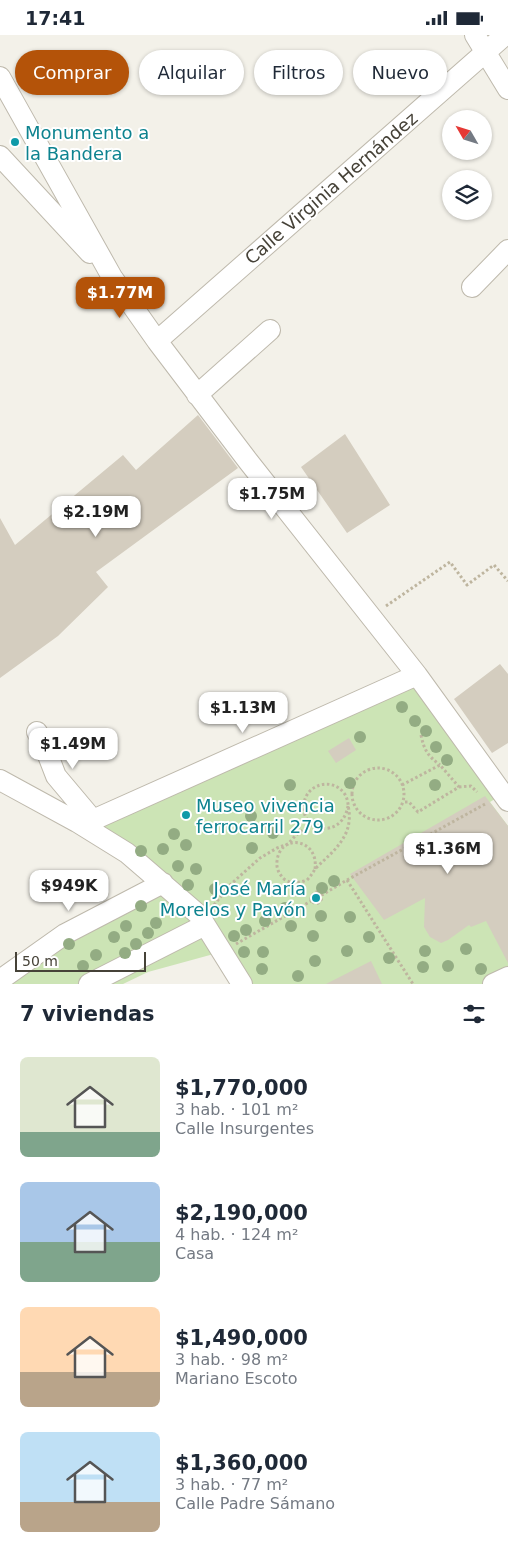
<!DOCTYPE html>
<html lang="es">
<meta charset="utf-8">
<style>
:root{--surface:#fff;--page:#f6f6f7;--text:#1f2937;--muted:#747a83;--accent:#b45309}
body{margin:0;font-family:"DejaVu Sans",sans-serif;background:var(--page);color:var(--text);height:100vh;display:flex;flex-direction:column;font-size:19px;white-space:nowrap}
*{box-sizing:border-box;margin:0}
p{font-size:16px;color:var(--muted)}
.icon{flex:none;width:28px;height:28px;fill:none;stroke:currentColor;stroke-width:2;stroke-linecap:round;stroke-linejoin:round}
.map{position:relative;height:949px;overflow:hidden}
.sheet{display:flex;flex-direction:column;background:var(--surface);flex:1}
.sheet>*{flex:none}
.guide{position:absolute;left:15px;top:15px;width:479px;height:45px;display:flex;gap:10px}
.needle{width:32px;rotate:309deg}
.tools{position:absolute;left:442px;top:75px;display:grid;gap:10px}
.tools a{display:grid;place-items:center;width:50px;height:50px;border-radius:50%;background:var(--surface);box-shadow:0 1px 4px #0004;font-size:25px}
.scale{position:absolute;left:15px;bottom:12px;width:131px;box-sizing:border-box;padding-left:5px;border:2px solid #464238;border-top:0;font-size:14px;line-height:18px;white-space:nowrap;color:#464238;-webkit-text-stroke:4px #fff;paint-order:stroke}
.price{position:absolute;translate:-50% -42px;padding:0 11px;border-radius:10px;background:#fff;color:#222;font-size:16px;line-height:32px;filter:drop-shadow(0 1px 2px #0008)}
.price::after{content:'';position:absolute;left:50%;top:30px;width:15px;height:11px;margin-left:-8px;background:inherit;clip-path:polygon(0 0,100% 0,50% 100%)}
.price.on{background:var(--accent);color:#fff}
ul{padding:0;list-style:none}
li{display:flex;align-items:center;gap:15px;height:125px;padding:0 20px}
li span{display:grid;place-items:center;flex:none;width:140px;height:100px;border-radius:8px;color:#555}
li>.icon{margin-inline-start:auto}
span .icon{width:60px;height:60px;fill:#fffc;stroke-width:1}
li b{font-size:21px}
h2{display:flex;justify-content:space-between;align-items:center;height:60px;padding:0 20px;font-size:21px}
.pill{padding:0 18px;border-radius:22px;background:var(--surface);box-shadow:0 1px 4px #0004;font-size:18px;line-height:45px}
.pill.on{background:var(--accent);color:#fff}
.status{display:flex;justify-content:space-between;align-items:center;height:35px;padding:0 25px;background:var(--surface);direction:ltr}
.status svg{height:14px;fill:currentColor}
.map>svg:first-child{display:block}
.green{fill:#cce4b5}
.building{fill:#d4cdbf}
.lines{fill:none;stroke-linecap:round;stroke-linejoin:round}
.minor-casing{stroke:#beb9ac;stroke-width:22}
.path{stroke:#beb59f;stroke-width:3;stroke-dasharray:2.5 2.5;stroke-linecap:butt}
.minor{stroke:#fff;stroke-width:20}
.tree{fill:#93ac83}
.culture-dot{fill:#0f9aa8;stroke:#fff;stroke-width:2}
.labels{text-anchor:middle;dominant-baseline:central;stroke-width:4;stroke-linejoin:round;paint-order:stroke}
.culture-label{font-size:18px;fill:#0d838f;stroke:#fff;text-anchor:start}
.street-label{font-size:18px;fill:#464238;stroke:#fff}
</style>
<div class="status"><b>17:41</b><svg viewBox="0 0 49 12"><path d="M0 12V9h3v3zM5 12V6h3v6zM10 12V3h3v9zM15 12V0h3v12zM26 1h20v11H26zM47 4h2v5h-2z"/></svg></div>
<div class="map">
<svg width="508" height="949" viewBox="0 0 508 949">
<rect width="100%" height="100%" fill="#f3f1e9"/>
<path class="green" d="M 417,640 L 503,759 L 490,767 L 508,791 L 508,942 L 493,949 L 242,949 L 221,917 L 148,937 L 123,949 L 0,949 L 162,849 L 77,787 Z"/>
<path class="building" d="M 198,380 L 238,433 L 96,537 L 108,552 L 58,601 L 0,643 L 0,483 L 15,510 L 123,420 L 136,435 Z
M 345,399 L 390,470 L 347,498 L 301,432 Z
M 500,629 L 508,639 L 508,708 L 492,718 L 454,664 Z
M 349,703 L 356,715 L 336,728 L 328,716 Z
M 485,761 L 508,791 L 508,928 L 486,886 L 471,892 L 469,890 L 448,905 L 441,908 L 430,902 L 424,892 L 425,863 L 384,885 L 350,839 Z
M 371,926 L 382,949 L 326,949 Z"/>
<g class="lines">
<g class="minor-casing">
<path id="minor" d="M 475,0 L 508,54
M 0,42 L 112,242 L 157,306 L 248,426 L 417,640 L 508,766
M 0,121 L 90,218
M 472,252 L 508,215
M 157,306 L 505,0
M 197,360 L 270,295
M 37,697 L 44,710 L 56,741 L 93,785
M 0,745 L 77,787 L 127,818 L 199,880 L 242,949
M 77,787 L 93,785 L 417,640
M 0,945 L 65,899 L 163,848
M 89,949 L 205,890
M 493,949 L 508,942"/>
</g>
<path class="path" d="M 386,571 L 450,527 L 467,550 L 494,530 L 508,546
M 421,700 C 424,715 428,721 440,730
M352 759a26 26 0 1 1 52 0a26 26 0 1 1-52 0Z
M 402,750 L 440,730 L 459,752 L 418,777 L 409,767 L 403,767
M 459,752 L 471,751 L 477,757
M 315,834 C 319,803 280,798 277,826 C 276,833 279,839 284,844 C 291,849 299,848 307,845 C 311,841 313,837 316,833 C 327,822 339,813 346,798 C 349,791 350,783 349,776 C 348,770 348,763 344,758 C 332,742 306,749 304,769 C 300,797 342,805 348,771
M 347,845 L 487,768
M 322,860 L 318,857 L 315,857 L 311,862 L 311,866 L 316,869 C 321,867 322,864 322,860 L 347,845 L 413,949
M 214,870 L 231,849 L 260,823 L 277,813 L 288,809 L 296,800 L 312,789
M 236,909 L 311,866"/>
<use href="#minor" class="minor"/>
</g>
<g class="tree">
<circle cx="402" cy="672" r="6"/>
<circle cx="415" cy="686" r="6"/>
<circle cx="426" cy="696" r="6"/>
<circle cx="360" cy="702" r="6"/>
<circle cx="436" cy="712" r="6"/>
<circle cx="447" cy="725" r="6"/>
<circle cx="350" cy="748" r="6"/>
<circle cx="290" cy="750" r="6"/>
<circle cx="435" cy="750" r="6"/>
<circle cx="251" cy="781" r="6"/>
<circle cx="273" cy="798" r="6"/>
<circle cx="174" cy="799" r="6"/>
<circle cx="186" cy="810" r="6"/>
<circle cx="252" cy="813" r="6"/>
<circle cx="163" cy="814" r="6"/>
<circle cx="141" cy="816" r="6"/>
<circle cx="178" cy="831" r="6"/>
<circle cx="196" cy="834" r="6"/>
<circle cx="334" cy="846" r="6"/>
<circle cx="188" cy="850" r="6"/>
<circle cx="322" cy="853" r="6"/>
<circle cx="215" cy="854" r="6"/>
<circle cx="141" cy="871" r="6"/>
<circle cx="285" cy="873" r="6"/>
<circle cx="321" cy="881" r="6"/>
<circle cx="350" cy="882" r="6"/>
<circle cx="265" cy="886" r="6"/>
<circle cx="156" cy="888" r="6"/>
<circle cx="126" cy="891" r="6"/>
<circle cx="291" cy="891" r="6"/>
<circle cx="246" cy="895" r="6"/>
<circle cx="148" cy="898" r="6"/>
<circle cx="234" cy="901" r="6"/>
<circle cx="313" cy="901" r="6"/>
<circle cx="114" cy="902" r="6"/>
<circle cx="369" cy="902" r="6"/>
<circle cx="69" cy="909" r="6"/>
<circle cx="136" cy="909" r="6"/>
<circle cx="466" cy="914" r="6"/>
<circle cx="347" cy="916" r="6"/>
<circle cx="425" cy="916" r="6"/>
<circle cx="244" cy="917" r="6"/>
<circle cx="263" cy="917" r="6"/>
<circle cx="125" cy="918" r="6"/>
<circle cx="96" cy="920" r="6"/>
<circle cx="389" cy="923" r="6"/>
<circle cx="315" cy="926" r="6"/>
<circle cx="83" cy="931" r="6"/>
<circle cx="448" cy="931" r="6"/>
<circle cx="423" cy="932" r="6"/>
<circle cx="262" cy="934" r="6"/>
<circle cx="481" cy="934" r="6"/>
<circle cx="298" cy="941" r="6"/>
</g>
<g class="culture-dot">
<circle cx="15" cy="107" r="5"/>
<circle cx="186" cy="780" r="5"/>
<circle cx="316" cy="863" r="5"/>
</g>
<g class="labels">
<g class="culture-label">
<text x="25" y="97">Monumento a<tspan x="25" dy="21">la Bandera</tspan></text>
<text x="196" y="770">Museo vivencia<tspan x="196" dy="21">ferrocarril 279</tspan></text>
<text x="306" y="853" text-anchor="end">José María<tspan x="306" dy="21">Morelos y Pavón</tspan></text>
</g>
<g class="street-label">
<text transform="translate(331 153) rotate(-41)">Calle Virginia Hernández</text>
</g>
</g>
</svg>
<div class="tools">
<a><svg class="needle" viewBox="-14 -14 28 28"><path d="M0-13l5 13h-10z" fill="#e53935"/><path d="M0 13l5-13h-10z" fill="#747a83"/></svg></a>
<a><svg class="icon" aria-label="layers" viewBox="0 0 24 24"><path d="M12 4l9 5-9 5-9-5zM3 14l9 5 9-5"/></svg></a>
</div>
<div class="scale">50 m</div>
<b class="price on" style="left:120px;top:284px">$1.77M</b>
<b class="price" style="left:272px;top:485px">$1.75M</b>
<b class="price" style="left:96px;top:503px">$2.19M</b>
<b class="price" style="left:243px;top:699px">$1.13M</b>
<b class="price" style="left:73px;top:735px">$1.49M</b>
<b class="price" style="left:448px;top:840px">$1.36M</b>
<b class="price" style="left:69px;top:877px">$949K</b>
<div class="guide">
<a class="pill on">Comprar</a>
<a class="pill">Alquilar</a>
<a class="pill">Filtros</a>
<a class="pill">Nuevo</a>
</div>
</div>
<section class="sheet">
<h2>7 viviendas<svg class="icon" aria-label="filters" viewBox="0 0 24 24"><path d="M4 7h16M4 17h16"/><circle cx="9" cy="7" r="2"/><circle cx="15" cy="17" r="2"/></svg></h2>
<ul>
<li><span style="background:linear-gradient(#dfe7d0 75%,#7fa58c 0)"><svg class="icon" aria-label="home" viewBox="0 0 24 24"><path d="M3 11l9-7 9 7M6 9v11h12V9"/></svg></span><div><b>$1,770,000</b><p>3 hab. · 101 m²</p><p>Calle Insurgentes</p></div></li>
<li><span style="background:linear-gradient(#a9c7e8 60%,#7fa58c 0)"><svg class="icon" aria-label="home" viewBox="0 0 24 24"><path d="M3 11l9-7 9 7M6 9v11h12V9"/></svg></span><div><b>$2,190,000</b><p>4 hab. · 124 m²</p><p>Casa</p></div></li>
<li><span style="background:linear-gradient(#ffd9b3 65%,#b9a48a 0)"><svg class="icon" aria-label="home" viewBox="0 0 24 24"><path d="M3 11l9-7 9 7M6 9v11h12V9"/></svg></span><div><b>$1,490,000</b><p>3 hab. · 98 m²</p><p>Mariano Escoto</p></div></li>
<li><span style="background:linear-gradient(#bfe0f5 70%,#b9a48a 0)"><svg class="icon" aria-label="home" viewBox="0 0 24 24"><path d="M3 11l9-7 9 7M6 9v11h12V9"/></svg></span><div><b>$1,360,000</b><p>3 hab. · 77 m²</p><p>Calle Padre Sámano</p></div></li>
</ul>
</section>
